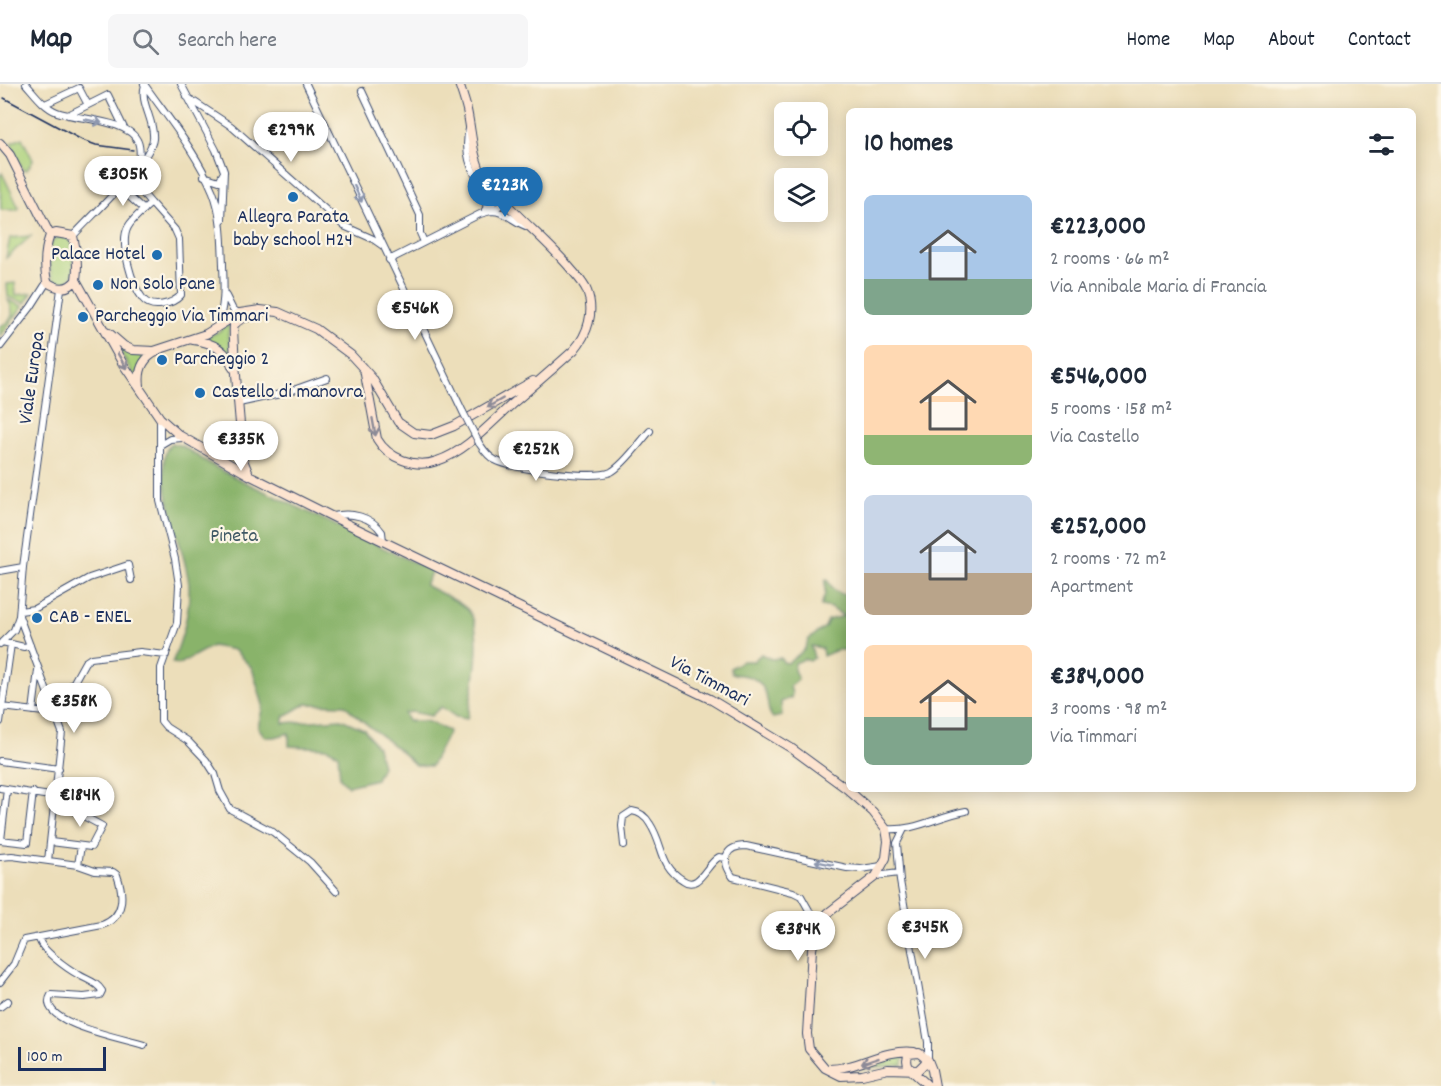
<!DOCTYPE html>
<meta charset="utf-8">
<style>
:root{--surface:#fff;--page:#f6f6f7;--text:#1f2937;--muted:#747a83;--line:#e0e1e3;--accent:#1f6fb2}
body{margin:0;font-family:Dekko,sans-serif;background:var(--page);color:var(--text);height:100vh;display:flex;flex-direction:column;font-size:22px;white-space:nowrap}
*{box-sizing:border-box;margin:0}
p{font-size:20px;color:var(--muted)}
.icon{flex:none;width:33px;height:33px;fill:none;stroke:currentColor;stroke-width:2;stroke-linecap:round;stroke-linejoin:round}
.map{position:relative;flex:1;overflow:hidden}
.side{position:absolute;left:846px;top:24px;width:570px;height:684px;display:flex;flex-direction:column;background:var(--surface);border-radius:9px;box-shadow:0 3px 15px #0003}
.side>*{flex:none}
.fabs{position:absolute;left:774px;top:18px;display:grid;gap:12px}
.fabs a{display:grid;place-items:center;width:54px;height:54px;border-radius:9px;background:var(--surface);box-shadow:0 3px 15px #0003;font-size:30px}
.scale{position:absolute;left:18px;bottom:15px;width:88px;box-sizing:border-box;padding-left:6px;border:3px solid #1b2f5e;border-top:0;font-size:16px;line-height:21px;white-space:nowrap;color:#1b2f5e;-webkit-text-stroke:4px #fcf5e5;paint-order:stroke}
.price{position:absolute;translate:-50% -51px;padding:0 14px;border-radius:21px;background:#fff;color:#222;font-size:20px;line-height:39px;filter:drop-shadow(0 2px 3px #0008)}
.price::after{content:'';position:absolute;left:50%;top:36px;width:18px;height:14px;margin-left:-9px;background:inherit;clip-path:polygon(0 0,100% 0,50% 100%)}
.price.on{background:var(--accent);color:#fff}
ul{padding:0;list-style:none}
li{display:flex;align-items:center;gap:18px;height:150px;padding:0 18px}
li span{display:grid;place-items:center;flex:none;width:168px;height:120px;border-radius:9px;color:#555}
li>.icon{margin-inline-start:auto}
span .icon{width:72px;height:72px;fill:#fffc;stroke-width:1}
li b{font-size:26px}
h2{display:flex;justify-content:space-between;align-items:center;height:72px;padding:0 18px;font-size:26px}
header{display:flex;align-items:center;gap:36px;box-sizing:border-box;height:84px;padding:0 30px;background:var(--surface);border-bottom:2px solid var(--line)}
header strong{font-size:28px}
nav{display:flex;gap:33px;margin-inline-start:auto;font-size:21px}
.search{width:420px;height:54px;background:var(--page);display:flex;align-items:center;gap:15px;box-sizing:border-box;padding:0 21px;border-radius:9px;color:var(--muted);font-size:22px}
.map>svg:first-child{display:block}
.green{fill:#acd17b;stroke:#64806c;stroke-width:1.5}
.forest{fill:#89b36b;stroke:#527164;stroke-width:1.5}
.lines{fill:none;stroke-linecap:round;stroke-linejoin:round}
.stream{stroke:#67c3e5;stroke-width:1.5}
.street-casing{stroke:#3a496c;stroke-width:8}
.secondary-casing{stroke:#3a496c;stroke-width:10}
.street{stroke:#fff;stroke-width:6}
.secondary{stroke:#fde4d0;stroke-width:8}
.rail{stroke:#1b2f5e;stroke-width:1.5}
.street-bridge-casing{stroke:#3a496c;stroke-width:8;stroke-linecap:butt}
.street-bridge{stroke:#fff;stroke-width:6}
.oneway{stroke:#8d97ae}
.oneway2{stroke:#8c8a97}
.poi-dot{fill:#1f6fb2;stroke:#fcf5e5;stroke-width:2}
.labels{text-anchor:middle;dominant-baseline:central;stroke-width:4.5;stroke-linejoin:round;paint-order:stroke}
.poi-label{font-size:20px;fill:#1b2f5e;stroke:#fcf5e5;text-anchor:start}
.street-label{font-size:20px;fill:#1b2f5e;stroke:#fcf5e5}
.park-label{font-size:20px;fill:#3f5865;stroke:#fcf5e5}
</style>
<header>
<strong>Map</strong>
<div class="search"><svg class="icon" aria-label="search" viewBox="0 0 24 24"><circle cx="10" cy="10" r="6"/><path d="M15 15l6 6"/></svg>Search here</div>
<nav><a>Home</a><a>Map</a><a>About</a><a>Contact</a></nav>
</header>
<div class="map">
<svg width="1441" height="1002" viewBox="0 0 1441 1002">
<rect width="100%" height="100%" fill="#fcf5e5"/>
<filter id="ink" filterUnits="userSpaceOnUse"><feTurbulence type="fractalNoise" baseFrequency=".0167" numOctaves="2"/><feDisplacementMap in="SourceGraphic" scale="12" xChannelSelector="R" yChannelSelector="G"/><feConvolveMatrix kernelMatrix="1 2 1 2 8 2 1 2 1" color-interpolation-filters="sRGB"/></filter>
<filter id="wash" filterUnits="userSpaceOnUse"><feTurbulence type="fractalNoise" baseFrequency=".008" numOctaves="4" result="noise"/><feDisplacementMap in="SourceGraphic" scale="24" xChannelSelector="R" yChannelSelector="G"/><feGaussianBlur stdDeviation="1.35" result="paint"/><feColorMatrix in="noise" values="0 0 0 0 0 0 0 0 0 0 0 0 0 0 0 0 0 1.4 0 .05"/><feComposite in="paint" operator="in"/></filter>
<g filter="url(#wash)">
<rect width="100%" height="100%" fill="#ecdeba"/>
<path class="green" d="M 22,54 L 33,76 L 27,86 L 23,86 L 11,59 Z
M 2,89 L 19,124 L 17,126 L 1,126 L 0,92 Z
M 31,152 L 6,174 L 10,154 Z
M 60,153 L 67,154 L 71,157 L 73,165 L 74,189 L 66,199 L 54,196 C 49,190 48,165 52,158 C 54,155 56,154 60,153 Z
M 15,199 L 16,211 L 32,209 L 25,219 L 8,213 L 7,200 Z
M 8,216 L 23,222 L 0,253 L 0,242 C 15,237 14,227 8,216 Z
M 230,239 L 228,250 L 232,273 L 220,261 L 204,254 L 218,248 Z
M 115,259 L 131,269 L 147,271 L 136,295 Z
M 904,969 L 903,981 L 861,984 L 862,983 Z"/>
<path class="forest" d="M 171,359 L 182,362 L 218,385 L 249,400 L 432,487 L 425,501 C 438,508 455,515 466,524 C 487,542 472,610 467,635 L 456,633 L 441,623 L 431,632 L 412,628 L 404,629 L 408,637 L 426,637 L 449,647 L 431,682 L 415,681 C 394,658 366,643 345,621 L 306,620 L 285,632 L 283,639 L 341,635 L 364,645 L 377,663 L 382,682 L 376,695 L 348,702 L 340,694 L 338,670 L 327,664 L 289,662 L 289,649 L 275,653 L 265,653 L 258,643 L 263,621 L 252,584 L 234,566 L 212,562 L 179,580 L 172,579 C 182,555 190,530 189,503 C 189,472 147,382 171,359 Z
M 827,496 L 835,507 L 849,513 L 849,562 L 847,566 L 837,566 L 823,572 L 822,564 L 811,562 L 814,574 L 810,577 L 804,575 L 795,579 L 794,586 L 798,595 L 790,602 L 792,610 L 791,614 L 781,618 L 782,632 L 773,634 C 767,628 769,623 767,616 C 764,595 750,591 732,590 L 730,584 L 742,577 L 754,577 L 761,570 L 771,575 L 781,574 L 783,578 L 788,579 L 804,566 L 809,555 L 825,543 L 828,536 L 844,532 L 831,524 L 821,522 L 825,510 L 825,497 Z"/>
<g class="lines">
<path class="stream" d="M 711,1000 L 712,1002"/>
</g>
</g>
<g filter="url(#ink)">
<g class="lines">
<g class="street-casing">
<path id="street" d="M 26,0 C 35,10 44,23 57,28 C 78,36 129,35 138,58 C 141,65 139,73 140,81
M 144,0 C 168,34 197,69 213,108 C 222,131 222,157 223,181 C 224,206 225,220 217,244
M 181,0 L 216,66 L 224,87 L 222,136
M 306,0 L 463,328
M 362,7 L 420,131 L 420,149 L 424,158
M 187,13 L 231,42 L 344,142 L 373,155 L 383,162
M 45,20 L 79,4 L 88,21 L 68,31
M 88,21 L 108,11 L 124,44
M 469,45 C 465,61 467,76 475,91 C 481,104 488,110 486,125
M 128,92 L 151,119
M 204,92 L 219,97 L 224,88
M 119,103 L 144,126
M 151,119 L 175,146 L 179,155 L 181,211 C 173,220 152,226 143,215 C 132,201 119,159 128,143 C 133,134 144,126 151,119 Z
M 485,126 L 496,116 L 502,115
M 491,127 C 507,127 515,140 529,143
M 73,152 C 90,133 151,77 153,55 C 155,36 139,19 145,1
M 389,176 L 480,130 L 491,127 L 501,121 L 502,115
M 226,212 L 233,226 L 240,229
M 0,263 L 31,223 L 47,198
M 239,319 L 285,309 L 327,294
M 160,334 L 160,361 L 170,355 L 182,354
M 479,359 C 483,365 488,373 495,376 C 511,385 595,396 611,388 C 624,381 640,358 650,347
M 160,361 L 160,417 L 175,475 L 179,501 L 177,539 L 161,584 L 161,637 L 166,643 L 188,657 L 206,676 L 215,690 L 220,707 L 230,725 L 273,748 L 310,778 L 336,807
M 333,432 C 351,428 371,432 382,448 L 383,457
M 0,487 L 23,483
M 20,527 L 34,525 L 89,494 L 128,481 L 131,496
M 19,532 L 62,648 L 48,777
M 0,560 L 14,546 L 19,532 L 23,483 L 61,205
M 11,560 L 24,563 L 30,561
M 49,612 L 70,605 L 85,578 L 91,574 L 140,568 L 166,571
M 2,623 L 52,629 L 56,628
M 33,627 L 38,586
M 0,638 L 11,560 L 2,558
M 0,677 L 59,685
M 0,704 L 56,713 L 65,722 L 102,742 L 91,763 L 51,758
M 886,745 C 914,748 938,732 966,727
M 904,745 L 897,759 L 900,797 L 928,958 L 928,976
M 0,756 L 27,759 L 33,708
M 1,756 L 7,705
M 624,761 L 622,742 L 623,733 L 632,727 C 640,728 646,733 650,740 C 664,761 659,782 683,796 C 687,799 691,800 696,797 C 705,791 709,779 719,773 L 726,774
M 0,773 L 12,772 L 78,781
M 876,792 L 899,789
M 819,844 L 801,812 L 793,808 L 733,793 C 721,777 724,762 746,762 L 847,784 L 861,785 L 882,782
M 39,853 C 38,864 68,885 79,891 C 87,896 97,898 102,907 L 100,911 L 84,913 L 51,911 C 34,939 127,955 144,961
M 0,898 L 14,880 L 24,856 L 102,841 C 125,833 124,810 117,791 L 113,788 L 95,787 L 78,781 L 81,762
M 0,923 L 8,917"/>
</g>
<g class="secondary-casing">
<path id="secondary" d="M 0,59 L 10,71 L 50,151
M 56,149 L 73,152 C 77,167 78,181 76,196 C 68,207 57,205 47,198 C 44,183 45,165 50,151 Z
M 76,196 L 123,280 L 160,334 L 179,351 L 249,391 L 335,434 L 710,615 L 791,664 L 847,705 L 873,728 L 886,745 L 888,757 L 886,774 L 876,792 L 828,829 L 816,848 L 812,865 L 807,950 L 809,965 L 825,984 L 841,992 L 862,991 L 888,985 L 918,986 L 928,976 L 919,969 L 909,970 C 901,984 920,992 928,1002
M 109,249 L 124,262 L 133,266 L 154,267 L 206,250 L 240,229 L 260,226 L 278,228 L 316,245 L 351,271 L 372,294 L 398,338 L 414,349 L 423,350 L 431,351 L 454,342 L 533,297
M 193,256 C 212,258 227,266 233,284
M 364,285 L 377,355 C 388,374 415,385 437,377 C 465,368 489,341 511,321 C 532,303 553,285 574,266 C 588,250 595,228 587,207 C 584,199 577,192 571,185 C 551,161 525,140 504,117 C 496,109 489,102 483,92 C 472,72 472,49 467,26 C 465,17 462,9 459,0
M 140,302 C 138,287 142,275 156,268
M 248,388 L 243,376 C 242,359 231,247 234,241 C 239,234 248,233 255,232
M 928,976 L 932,986 L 935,1002
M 828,985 C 858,985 884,964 914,968"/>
</g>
<use href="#street" class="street"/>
<use href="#secondary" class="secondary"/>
<path class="rail" d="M 4,14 L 82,56 L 96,61 L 133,66"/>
<g class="street-bridge-casing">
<path id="street-bridge" d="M 463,328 L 479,359"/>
</g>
<use href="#street-bridge" class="street-bridge"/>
</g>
<defs><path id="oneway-shaft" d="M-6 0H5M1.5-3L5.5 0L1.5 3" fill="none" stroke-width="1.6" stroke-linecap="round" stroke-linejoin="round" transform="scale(1.5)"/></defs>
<g class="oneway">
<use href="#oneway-shaft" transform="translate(93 37) rotate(12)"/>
<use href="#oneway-shaft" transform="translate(358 110) rotate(65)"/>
<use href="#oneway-shaft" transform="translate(824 779) rotate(-168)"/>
</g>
<g class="oneway2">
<use href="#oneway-shaft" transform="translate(122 277) rotate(60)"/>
<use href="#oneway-shaft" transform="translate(495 319) rotate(150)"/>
<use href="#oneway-shaft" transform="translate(374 343) rotate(80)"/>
<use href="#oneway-shaft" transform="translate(870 977) rotate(161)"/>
</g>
</g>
<g class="poi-dot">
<circle cx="293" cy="113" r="6"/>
<circle cx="157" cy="171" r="6"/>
<circle cx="98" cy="201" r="6"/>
<circle cx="83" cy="233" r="6"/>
<circle cx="162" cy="276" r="6"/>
<circle cx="200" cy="309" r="6"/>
<circle cx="37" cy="534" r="6"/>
</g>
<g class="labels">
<g class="poi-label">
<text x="293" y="134" text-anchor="middle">Allegra Parata<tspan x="293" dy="23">baby school H24</tspan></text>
<text x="145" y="171" text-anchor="end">Palace Hotel</text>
<text x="110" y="201">Non Solo Pane</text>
<text x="95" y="233">Parcheggio Via Timmari</text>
<text x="174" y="276">Parcheggio 2</text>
<text x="212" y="309">Castello di manovra</text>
<text x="49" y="534">CAB - ENEL</text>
</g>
<g class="street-label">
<text transform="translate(33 294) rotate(-82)">Viale Europa</text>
<text transform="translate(709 598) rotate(28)">Via Timmari</text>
</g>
<g class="park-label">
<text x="234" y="453">Pineta</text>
</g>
</g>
</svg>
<div class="fabs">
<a><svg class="icon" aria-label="locate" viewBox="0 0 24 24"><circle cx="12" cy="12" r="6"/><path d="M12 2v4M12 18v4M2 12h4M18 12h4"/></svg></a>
<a><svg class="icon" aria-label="layers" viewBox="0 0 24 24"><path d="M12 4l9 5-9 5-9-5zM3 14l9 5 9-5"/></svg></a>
</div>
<div class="scale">100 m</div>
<b class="price" style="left:291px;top:79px">€299K</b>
<b class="price" style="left:123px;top:123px">€305K</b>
<b class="price on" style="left:505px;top:134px">€223K</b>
<b class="price" style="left:415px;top:257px">€546K</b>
<b class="price" style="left:241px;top:388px">€335K</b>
<b class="price" style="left:536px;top:398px">€252K</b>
<b class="price" style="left:74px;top:650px">€358K</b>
<b class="price" style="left:80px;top:744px">€184K</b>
<b class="price" style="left:925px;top:876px">€345K</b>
<b class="price" style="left:798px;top:878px">€384K</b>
<section class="side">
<h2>10 homes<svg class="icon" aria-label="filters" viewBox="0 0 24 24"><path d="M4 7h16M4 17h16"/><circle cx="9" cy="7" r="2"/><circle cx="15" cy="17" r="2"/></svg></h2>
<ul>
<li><span style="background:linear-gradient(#a9c7e8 70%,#7fa58c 0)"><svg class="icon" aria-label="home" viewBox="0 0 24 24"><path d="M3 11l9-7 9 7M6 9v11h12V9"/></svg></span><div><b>€223,000</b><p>2 rooms · 66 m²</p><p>Via Annibale Maria di Francia</p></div></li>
<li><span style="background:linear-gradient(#ffd9b3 75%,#8fb573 0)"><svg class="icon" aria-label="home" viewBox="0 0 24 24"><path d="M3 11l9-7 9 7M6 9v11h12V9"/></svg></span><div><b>€546,000</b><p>5 rooms · 158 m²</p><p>Via Castello</p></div></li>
<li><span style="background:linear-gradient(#c9d6e8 65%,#b9a48a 0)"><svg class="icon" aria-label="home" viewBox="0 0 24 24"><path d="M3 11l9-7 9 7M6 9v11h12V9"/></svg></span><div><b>€252,000</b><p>2 rooms · 72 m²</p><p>Apartment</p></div></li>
<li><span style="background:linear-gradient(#ffd9b3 60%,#7fa58c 0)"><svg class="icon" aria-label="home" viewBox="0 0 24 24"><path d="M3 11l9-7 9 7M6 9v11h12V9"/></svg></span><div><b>€384,000</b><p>3 rooms · 98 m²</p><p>Via Timmari</p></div></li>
</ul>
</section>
</div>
